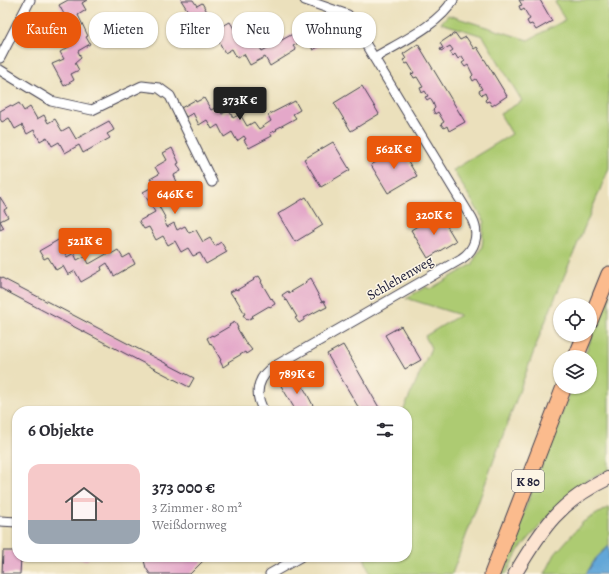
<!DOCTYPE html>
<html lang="de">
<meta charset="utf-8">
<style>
:root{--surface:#fff;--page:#f2f2f3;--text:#2b2b33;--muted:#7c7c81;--accent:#ea580c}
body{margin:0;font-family:Alegreya,serif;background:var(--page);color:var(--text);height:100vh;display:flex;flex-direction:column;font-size:15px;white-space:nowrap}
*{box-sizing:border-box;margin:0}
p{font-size:13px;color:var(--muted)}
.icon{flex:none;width:22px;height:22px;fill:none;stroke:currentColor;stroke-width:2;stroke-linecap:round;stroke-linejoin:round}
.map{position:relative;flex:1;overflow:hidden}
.panel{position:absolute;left:12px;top:406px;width:400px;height:156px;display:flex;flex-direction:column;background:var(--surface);border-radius:16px;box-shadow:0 1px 3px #0004}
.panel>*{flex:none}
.top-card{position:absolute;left:12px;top:12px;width:400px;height:36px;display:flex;gap:8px}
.tools{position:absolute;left:553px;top:298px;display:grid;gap:8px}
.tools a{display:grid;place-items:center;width:44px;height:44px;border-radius:50%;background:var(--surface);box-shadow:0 1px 3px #0004;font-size:20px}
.price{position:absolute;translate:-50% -34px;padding:0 9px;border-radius:4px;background:var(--accent);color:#fff;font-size:13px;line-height:26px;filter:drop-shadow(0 1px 2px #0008)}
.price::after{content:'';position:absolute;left:50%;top:24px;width:12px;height:9px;margin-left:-6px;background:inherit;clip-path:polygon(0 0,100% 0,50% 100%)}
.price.active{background:#222;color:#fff}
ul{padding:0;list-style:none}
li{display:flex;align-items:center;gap:12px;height:100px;padding:0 16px}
li span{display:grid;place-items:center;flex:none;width:112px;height:80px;border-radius:12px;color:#555}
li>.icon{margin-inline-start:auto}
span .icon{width:48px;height:48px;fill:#fffc;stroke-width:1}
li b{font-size:17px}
h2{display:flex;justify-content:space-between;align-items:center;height:48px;padding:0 16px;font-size:17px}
.chip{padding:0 14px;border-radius:16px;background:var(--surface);box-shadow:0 1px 3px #0004;font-size:14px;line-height:36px}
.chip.active{background:var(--accent);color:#fff}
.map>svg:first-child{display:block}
.green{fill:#adcb72;stroke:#687656}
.water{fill:#64a7d8;stroke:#43648a}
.building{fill:#e4a8c9}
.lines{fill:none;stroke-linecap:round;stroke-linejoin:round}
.minor-casing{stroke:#403e4e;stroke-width:11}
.secondary-casing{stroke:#403e4e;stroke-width:15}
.trunk-casing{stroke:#403e4e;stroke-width:17}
.minor{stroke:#fff;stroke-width:9}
.secondary{stroke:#fde4d1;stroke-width:13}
.trunk{stroke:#fbbb8d;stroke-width:15}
.labels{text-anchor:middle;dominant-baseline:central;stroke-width:3;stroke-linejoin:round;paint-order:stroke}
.shield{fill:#fcf5e5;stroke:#63616e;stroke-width:1}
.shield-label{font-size:13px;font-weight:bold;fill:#22223b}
.street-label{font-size:14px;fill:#22223b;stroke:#fcf5e5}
</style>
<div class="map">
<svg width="609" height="574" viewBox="0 0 609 574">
<rect width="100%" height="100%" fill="#fcf5e5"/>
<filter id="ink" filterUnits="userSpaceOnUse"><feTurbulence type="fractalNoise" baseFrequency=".025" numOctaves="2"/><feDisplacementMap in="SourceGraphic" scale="8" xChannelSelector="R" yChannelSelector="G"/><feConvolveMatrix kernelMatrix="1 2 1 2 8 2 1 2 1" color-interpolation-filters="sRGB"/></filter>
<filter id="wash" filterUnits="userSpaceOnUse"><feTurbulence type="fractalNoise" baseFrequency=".012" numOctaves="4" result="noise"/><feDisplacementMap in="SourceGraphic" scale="16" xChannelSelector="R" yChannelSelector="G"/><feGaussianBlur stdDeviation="0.9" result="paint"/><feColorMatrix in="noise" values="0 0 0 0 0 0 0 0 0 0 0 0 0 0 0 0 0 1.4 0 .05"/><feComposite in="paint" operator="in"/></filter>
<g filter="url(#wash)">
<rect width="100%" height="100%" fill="#ebe0bc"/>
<path class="green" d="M 558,0 L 609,0 L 609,168 L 541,332 L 452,574 L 370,574 L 364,557 L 407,557 L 407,411 L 403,411 L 431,348 L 425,336 L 460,315 L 406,298 L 426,287 L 430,289 L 473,264 C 474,257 480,252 482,246 C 484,238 481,229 485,222 L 453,170 L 512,134 L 500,114 L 522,101 L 483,36 L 441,23 L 448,15 L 528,40 L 565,20 L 555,2 Z
M 609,292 L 609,471 L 600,473 L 579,485 L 559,504 L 518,551 L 506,574 L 500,574 L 572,387 L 590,387 L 590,357 L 584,357 Z
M 609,507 L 609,546 L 596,558 L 586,574 L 545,574 L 555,554 L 583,522 Z"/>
<path class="water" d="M 609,546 L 609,574 L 586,574 L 596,558 Z"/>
<g id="blocks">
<path class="building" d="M 68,0 L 87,0 L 82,3 L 86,10 L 78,15 L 88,36 L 86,37 L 90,44 L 78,51 L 81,58 L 75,63 L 79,70 L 71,74 L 74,80 L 64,86 L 52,64 L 64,59 L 60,52 L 69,47 L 64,39 L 75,34 L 59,5 Z
M 181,0 L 193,0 L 197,6 L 202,3 L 217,29 L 230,22 L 236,32 L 234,34 L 237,39 L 244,36 L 248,43 L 255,39 L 262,51 L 309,25 L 310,27 L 317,23 L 322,32 L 329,28 L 334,38 L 313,50 L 307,38 L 293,46 L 296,50 L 270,66 L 265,57 L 250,65 L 244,54 L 237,58 L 232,49 L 225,53 L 218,40 L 214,42 L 209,34 L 207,35 L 204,28 L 200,30 Z
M 519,0 L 540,0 L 552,21 L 536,30 L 532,24 L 529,25 L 527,21 L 530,19 L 524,9 L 521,11 L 519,6 L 522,5 Z
M 455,33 L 460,40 L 466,37 L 474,49 L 477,47 L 507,96 L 492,106 L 489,101 L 486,102 L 485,100 L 487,98 L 485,93 L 482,95 L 480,93 L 479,91 L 482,89 L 476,79 L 473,81 L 471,77 L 473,75 L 468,65 L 465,67 L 462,63 L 465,61 L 462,56 L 458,59 L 455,54 L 453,56 L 450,52 L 453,50 L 450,46 L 441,51 L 440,49 L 443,48 L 440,43 Z
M 418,44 L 465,122 L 449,131 L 447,126 L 444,128 L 441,124 L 444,122 L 438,112 L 435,114 L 433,110 L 435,108 L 433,103 L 430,98 L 427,100 L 425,97 L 428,96 L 425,91 L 422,93 L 420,88 L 423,87 L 417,77 L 414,78 L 413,76 L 411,74 L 414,73 L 408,63 L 406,64 L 403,60 L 406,59 L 403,54 Z
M 362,86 L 379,114 L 351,131 L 334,103 Z
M 204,98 L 211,110 L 217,107 L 222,114 L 229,110 L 233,118 L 240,114 L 247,126 L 254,122 L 259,129 L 271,121 L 268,115 L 295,101 L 300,110 L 293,114 L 296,118 L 276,129 L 277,130 L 270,133 L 272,136 L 249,148 L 244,140 L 246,139 L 244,136 L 237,141 L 232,132 L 224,137 L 218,125 L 212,129 L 207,120 L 199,125 L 193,113 L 186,117 L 181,108 L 195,100 L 196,102 Z
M 19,103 L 24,111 L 30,107 L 37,119 L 44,115 L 48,123 L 55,119 L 62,131 L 69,127 L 76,139 L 109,121 L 114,130 L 107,134 L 110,138 L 83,153 L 79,145 L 65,153 L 59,142 L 52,146 L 47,137 L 40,141 L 34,130 L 27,134 L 22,125 L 15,129 L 9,118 L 2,122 L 0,119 L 0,111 L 11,105 L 12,107 Z
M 333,142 L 350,170 L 321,187 L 304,159 Z
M 172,148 L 179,163 L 177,164 L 181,171 L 174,175 L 177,182 L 165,189 L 169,196 L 157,203 L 166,219 L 164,220 L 167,227 L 174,223 L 177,230 L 185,226 L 189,233 L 196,230 L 203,242 L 210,238 L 215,246 L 221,242 L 227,252 L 206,264 L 200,253 L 193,256 L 188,248 L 181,252 L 175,241 L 168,245 L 163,236 L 156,240 L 149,227 L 144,229 L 139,221 L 155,212 L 143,192 L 154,186 L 150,179 L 159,174 L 155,167 L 167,160 L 163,153 Z
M 400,148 L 417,176 L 388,193 L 371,165 Z
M 0,197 L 7,208 L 4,210 L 8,217 L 0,221 L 4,228 L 0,230 Z
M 306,197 L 323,225 L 295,242 L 278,214 Z
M 439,213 L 456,241 L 428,258 L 411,230 Z
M 60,239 L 66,250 L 64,251 L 67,257 L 74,253 L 77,260 L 85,256 L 89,264 L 110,252 L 111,254 L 118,250 L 123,258 L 130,254 L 135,264 L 114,276 L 107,263 L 101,267 L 102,270 L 81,282 L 75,271 L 68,275 L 63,266 L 56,270 L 48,257 L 44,259 L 39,251 Z
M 259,276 L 262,281 L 261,282 L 271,299 L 272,298 L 275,304 L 270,307 L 269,306 L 252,316 L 253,317 L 247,320 L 243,315 L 245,314 L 235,297 L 234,298 L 230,292 L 236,289 L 237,290 L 254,280 L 253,279 Z
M 0,277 L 194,378 L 189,387 L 0,288 Z
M 311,278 L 314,284 L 313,285 L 322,302 L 324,301 L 327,307 L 321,310 L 321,309 L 304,318 L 304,320 L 299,323 L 295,318 L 297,317 L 287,300 L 286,301 L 282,295 L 288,291 L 289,293 L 306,283 L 305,282 Z
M 235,322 L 238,328 L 237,328 L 247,345 L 248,345 L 252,350 L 246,354 L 245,352 L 228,362 L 229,363 L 223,367 L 220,361 L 221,360 L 211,343 L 210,344 L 207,338 L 212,335 L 213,336 L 230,326 L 229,325 Z
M 401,326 L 421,360 L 405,369 L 385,335 Z
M 343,345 L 353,362 L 381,411 L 360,411 L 357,405 L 327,354 Z
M 296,375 L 306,392 L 316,411 L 296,411 L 280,384 Z
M 3,551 L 17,551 L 17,557 L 21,557 L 20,574 L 2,574 Z
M 70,557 L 88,557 L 88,560 L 70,558 Z
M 143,557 L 161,557 L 162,560 L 165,557 L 199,557 L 203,561 L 190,574 L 150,574 L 146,568 Z"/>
</g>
</g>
<g filter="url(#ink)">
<use href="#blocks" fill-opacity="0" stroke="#403e4e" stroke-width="1"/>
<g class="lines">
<g class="minor-casing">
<path id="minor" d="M 0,58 L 30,0
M 374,58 C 399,43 439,25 453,0
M 0,70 L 51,101 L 92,110 L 142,86 L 159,88 L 170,96 L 212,182
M 264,411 C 255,396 256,381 270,369 L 461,259 C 475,250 480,234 472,219 L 348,15 L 305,0
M 0,521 L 17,522
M 270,574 L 300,557"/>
</g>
<g class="secondary-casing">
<path id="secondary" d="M 515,574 C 542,528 560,501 609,478"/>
</g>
<g class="trunk-casing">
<path id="trunk" d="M 590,321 L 609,274
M 576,357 L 585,335
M 492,574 L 564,387"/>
</g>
<use href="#minor" class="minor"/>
<use href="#secondary" class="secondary"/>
<use href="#trunk" class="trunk"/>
</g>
</g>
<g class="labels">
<rect class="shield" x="512" y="470" width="32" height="22" rx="3"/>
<g class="shield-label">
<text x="528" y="481">K 80</text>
</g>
<g class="street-label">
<text transform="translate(400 278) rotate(-30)">Schlehenweg</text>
</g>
</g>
</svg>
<div class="tools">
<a><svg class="icon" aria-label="locate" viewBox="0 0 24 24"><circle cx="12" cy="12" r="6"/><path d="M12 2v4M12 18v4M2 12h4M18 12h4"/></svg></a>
<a><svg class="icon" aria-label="layers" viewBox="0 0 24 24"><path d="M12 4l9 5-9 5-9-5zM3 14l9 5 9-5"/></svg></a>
</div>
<b class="price active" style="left:240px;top:121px">373K €</b>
<b class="price" style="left:394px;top:170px">562K €</b>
<b class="price" style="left:175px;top:215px">646K €</b>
<b class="price" style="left:434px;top:236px">320K €</b>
<b class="price" style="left:85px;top:262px">521K €</b>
<b class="price" style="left:297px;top:395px">789K €</b>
<div class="top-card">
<a class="chip active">Kaufen</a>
<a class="chip">Mieten</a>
<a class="chip">Filter</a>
<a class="chip">Neu</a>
<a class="chip">Wohnung</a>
</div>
<section class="panel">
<h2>6 Objekte<svg class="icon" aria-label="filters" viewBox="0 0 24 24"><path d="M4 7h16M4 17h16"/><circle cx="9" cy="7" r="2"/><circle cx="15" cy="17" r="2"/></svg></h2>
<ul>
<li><span style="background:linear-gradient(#f6c9c9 70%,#9aa5b1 0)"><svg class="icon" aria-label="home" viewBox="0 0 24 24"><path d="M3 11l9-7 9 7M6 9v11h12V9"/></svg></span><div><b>373 000 €</b><p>3 Zimmer · 80 m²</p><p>Weißdornweg</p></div></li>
</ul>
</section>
</div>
